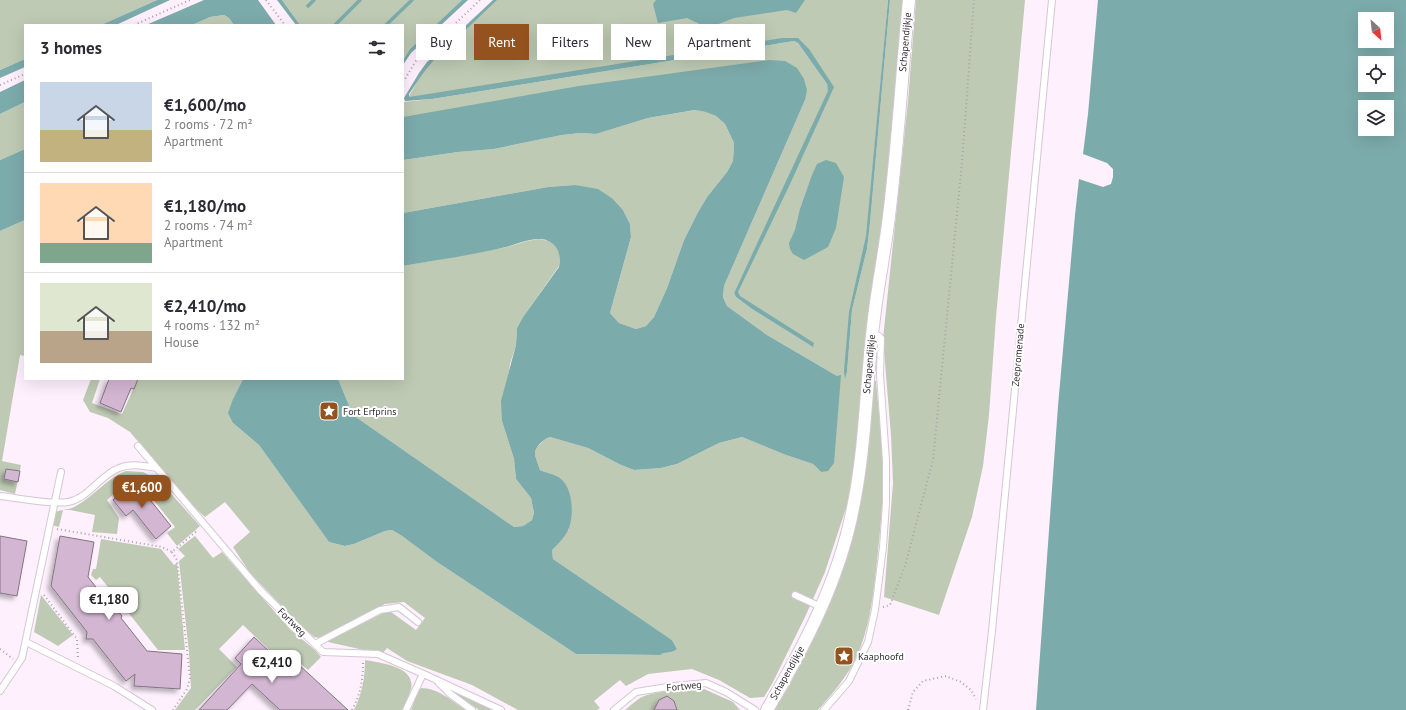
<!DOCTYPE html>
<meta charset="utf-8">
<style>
:root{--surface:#fff;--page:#f2f2f3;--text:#2b2b33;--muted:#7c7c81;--line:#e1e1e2;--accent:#93521e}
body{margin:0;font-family:"PT Sans",sans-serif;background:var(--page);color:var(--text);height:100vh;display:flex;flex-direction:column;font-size:15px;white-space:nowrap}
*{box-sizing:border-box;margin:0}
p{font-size:13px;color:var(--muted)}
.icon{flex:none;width:22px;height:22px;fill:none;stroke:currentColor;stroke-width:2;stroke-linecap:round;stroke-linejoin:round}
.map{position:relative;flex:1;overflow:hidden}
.drawer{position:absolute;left:24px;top:24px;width:380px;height:356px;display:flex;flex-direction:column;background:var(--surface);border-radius:0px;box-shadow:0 4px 16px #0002}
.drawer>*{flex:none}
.hud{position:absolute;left:416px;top:24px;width:380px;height:36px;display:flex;gap:8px}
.needle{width:26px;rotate:153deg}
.controls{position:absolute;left:1358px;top:12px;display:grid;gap:8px}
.controls a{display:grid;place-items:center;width:36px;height:36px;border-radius:0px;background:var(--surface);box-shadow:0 4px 16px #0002;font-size:20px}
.price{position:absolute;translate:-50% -34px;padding:0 9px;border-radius:8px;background:#fff;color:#222;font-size:13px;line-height:26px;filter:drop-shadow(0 1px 2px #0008)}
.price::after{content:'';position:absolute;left:50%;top:24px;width:12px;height:9px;margin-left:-6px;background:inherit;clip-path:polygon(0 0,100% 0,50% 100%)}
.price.active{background:var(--accent);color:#fff}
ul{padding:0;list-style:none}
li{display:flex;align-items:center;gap:12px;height:100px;padding:0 16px}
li+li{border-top:1px solid var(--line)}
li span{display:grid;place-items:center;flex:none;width:112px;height:80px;border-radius:0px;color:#555}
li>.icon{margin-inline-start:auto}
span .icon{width:48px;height:48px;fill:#fffc;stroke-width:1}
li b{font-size:17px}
h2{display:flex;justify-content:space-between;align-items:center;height:48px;padding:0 16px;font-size:17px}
.pill{padding:0 14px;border-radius:0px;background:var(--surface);box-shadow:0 4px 16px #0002;font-size:14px;line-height:36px}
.pill.active{background:var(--accent);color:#fff}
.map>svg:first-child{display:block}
.green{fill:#becab3}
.water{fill:#7cabab;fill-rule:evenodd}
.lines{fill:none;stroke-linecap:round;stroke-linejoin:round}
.stream{stroke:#7cabab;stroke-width:3.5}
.building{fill:#d3b6d2;stroke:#837482;filter:url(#shadow)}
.lane-casing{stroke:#d6c6d5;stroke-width:8}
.street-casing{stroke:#d6c6d5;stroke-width:14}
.path{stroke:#aca1ab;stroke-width:2;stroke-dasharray:1 3;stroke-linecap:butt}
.lane{stroke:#fff;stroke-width:6}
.street{stroke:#fff;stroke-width:12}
.labels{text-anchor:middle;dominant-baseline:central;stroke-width:4;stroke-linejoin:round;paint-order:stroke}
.street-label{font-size:10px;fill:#332d33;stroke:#fff}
.poi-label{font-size:10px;fill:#332d33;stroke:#fff;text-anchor:start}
</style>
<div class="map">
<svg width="1406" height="710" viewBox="0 0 1406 710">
<defs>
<filter id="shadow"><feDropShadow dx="-3.5" dy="3.5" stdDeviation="2" flood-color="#0004"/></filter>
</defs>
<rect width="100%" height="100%" fill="#fef0fd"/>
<path class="green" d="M 0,0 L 157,0 L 101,25 L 25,25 L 25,59 L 0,70 Z
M 282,0 L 462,0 L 410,49 L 403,60 L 403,25 L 300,25 Z
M 495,0 L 888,0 L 867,233 L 851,308 L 845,378 L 847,372 L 852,310 L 867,249 L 870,223 L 890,0 L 903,0 L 889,164 L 855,463 L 850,496 L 825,572 L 805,617 L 772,684 L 764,697 L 750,698 L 719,680 L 692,669 L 648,674 L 626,686 L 620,680 L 594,701 L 600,708 L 597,710 L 518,710 L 472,685 L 407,661 L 387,648 L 382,654 L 328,642 L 327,641 L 385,612 L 391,612 L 416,630 L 425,618 L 404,602 L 385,604 L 320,638 L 314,637 L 294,619 L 250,573 L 233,547 L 250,532 L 225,502 L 205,517 L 192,505 L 130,432 L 108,418 L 90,412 L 83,400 L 91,379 L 100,379 L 92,403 L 122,414 L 138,379 L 243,379 L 233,399 L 233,423 L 259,445 L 329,542 L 345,546 L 354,544 L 385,531 L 392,530 L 402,536 L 437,562 L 576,654 L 659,655 C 665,651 672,654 677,649 L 672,640 L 553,559 L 552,550 L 569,529 L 561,479 L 540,470 C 539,466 535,457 535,454 C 535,446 544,440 550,437 L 588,448 L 621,465 L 634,470 L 661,468 L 677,464 L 719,443 L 742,437 L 786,455 L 813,464 L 821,472 L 837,376 L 767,335 L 727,306 L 723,297 L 724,286 L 805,100 L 403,117 L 403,102 L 432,99 L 794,41 L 798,43 L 827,84 L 829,91 L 734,293 L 736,297 L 752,309 L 813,347 L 736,294 L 832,87 L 797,38 L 408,98 L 428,63 Z
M 916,0 L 1025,0 L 996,317 L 989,415 L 983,466 L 972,517 L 939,615 L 884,597 L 893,483 L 891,435 L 883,339 L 908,101 Z
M 224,15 L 229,18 L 234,25 L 192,25 L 210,17 Z
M 25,102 L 25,149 L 0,160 L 0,114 Z
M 696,110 L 707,112 L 716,116 L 725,124 L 734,143 L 733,161 L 727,172 L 707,197 L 697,214 L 684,240 L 667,288 L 654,317 L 646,326 L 636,329 L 619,323 L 610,313 L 631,237 L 630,224 L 623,210 L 613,199 L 575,185 L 548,187 L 403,213 L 403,160 L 458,152 L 494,149 L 562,135 L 581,133 L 596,134 L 648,118 Z
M 25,220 L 25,356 L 20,355 L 2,461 L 21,465 L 15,494 L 0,490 L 0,231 Z
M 538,239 C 556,241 562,249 559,266 L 523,317 L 517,328 L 516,345 L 510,364 L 502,421 L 514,459 L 516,479 L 531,498 L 534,513 L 532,520 L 523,526 L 514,527 L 353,415 L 338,379 L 403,379 L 403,266 L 507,247 L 527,241 Z
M 873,381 L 876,381 C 879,417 884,452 883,488 C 882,515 879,542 876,570 C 873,598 869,629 857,656 C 847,677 833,693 818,710 L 774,710 L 788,688 L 809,647 L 856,518 L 865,476 L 868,443 Z
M 126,471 L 143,472 L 156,479 L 155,483 L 145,490 L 133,477 L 107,500 L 119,518 L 117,534 L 92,532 L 95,515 L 70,510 L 63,510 L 59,527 L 52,525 L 55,512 C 62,509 71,510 76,506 C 94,496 107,478 126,471 Z
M 165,487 L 200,526 L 177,546 L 167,533 L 175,527 L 152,498 Z
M 195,536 L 213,558 L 222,552 L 291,630 L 315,650 L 321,657 L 308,670 L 297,661 L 289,669 L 243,625 L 219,649 L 237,667 L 195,710 L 175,710 L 191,688 L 189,653 L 179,561 L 185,556 L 178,549 Z
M 101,539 L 161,549 L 174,565 L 177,563 L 185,650 L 158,650 L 100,577 L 96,580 L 91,575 L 93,569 L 96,569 Z
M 41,595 L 73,635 L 58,646 L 34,632 Z
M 365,660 C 380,663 416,666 411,689 C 409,696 405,703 403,710 L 354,710 C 362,694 365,678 365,660 Z
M 421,688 C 438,688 452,701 466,710 L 411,710 L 418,691 Z
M 455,688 L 495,710 L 479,710 L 448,689 Z
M 704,689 L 733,702 L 740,710 L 625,710 C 630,706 636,700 642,697 C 657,690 688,690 704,689 Z"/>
<path class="water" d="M 157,0 L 170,0 L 116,25 L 101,25 Z
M 204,0 L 258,0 L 276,25 L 234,25 L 229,18 L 224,15 L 210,17 L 192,25 L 146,25 Z
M 277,0 L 282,0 L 300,25 L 296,25 Z
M 462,0 L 468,0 L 411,53 L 403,65 L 403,60 L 410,49 Z
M 493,0 L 497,0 L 433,61 L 424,72 L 409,94 L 409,97 L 782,38 L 798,38 L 809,49 L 834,87 L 791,182 L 738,292 L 740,296 L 814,343 L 813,347 L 752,309 L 736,297 L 734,293 L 828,91 L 827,84 L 798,43 L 794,41 L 432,99 L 405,101 L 404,98 L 419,73 L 427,62 Z
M 656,0 L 805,0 L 796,13 L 787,10 L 734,18 L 708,28 L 687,18 L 658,23 L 653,4 Z
M 888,0 L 890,0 L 870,223 L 867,249 L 852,310 L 847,372 L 845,379 L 844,371 L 849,312 L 866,236 Z
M 1098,0 L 1406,0 L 1406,710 L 1036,710 L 1058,406 L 1075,215 L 1079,179 L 1103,187 L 1111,184 L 1113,177 L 1113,169 L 1107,163 L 1083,154 L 1088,114 ZM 1365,19 L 1387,19 L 1387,41 L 1365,41 ZM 1365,63 L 1387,63 L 1387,85 L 1365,85 ZM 1365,107 L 1387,107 L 1387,129 L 1365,129 Z
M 25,59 L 25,67 L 0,78 L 0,70 Z
M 769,60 L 785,61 L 797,68 L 804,79 L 807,90 L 805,100 L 724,286 L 723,297 L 727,306 L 767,335 L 837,376 L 841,375 L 834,463 L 828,471 L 821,472 L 813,464 L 786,455 L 742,437 L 719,443 L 677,464 L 661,468 L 634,470 L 621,465 L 588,448 L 550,437 C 544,439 535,446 535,454 C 535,457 539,466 540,470 C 546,473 554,474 560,478 C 573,488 574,514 569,528 C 566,536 558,544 552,550 L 553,559 L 672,640 L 677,649 C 672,654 665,651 660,655 L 576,654 L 437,562 L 402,536 L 392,530 L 385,531 L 354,544 L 345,546 L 329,542 L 259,445 L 233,423 L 228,413 L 233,399 L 243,379 L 338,379 L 353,415 L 514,527 L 523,526 L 532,520 L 534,513 L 531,498 L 516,479 L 514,459 L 502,421 L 501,401 L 516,345 L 517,328 L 523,317 L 559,267 C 561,256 559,246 548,241 C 545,239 540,239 536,239 C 526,240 516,244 506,247 C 472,255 437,260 403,266 L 403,213 L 548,187 L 575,185 L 598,189 L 613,199 L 623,210 L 630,224 L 631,237 L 610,313 L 619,323 L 636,329 L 646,326 L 654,317 L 667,288 L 684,240 L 697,214 L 707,197 L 727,172 L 733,161 L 734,143 L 725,124 L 716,116 L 706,112 L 695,110 L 648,118 L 596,134 L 581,133 L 562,135 L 494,149 L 458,152 L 403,160 L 403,117 L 579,86 Z
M 25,80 L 25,102 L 0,114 L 0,92 Z
M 25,149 L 25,220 L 0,231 L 0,160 Z
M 826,160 L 836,163 L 844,177 L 836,228 L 828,247 L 804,260 L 793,254 L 790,249 L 789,243 L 795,230 L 800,209 L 812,175 L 817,164 Z"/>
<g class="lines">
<path class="stream" d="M 308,6 L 314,0
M 335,25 L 360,0
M 386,25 L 412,0"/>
</g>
<path class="building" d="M 109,379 L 138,379 L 134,389 L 131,388 L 121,412 L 100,403 Z
M 6,469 L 20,471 L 18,482 L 4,479 Z
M 135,481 L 171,526 L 156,539 L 133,510 L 126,516 L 113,500 Z
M 0,536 L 27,541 L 17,596 L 0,593 Z
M 60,536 L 94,542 L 88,577 L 114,610 L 117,610 L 122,616 L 121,618 L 147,651 L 182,654 L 180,689 L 134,686 L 135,674 L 126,681 L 93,639 L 86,639 L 87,632 L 51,586 Z
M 254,637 L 290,671 L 297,663 L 348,710 L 280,710 L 252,684 L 227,710 L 199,710 L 241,664 L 235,658 Z
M 667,696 L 674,701 L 677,710 L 654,710 L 659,700 Z"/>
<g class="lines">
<g class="lane-casing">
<path id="lane" d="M 138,446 L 260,590 L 323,652 L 378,654 L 428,676 L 501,710
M 0,496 C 18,498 51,505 68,502 C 89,498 100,475 119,468 C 131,463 144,466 156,468
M 795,595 L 821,607
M 26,642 L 114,686 L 152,710
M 315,644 L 380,610 L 399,607 L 418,622
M 439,683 L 449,693 L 472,710
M 0,691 L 22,658 L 61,472
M 406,710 L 423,674
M 614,710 L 636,692 L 674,686 L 706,683 L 726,692 L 755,710
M 824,710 L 849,681 L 868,642 L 875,610 L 883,547 L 886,503 L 886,461 L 880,374 L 881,338 L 879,336 L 872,334
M 983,710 L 992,631 L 1052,0"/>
</g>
<g class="street-casing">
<path id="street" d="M 767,710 C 804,647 839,581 853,508 C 866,445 866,381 874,318 C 878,284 885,250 889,216 C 898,144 902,72 909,0"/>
</g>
<path class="path" d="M 266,0 L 285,25
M 134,25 L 190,0
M 403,82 L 416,61 L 480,0
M 0,85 L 25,74
M 57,529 L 162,547 L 172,552 L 198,530
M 172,552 L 177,560 L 190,678 L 187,689 L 173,710
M 44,595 L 77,639 L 78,659
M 883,607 L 890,605 L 905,566 L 933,460 L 962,162 L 974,0
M 0,649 L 13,659
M 352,710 C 361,693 363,680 363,661
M 908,710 L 913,692 L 923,681 L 946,676 L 961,682 L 971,690 L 976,699"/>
<use href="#lane" class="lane"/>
<use href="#street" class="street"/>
</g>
<defs>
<g id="sight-square" transform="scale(1)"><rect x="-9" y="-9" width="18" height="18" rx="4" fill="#93521e" stroke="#fff"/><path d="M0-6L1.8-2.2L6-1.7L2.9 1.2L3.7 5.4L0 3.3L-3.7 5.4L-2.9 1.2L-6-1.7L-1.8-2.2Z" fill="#fff"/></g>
</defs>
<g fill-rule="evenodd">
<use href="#sight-square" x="329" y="411"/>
<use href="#sight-square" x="844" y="656"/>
</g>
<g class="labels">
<g class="street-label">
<text transform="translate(905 42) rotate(-85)">Schapendijkje</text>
<text transform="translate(1018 355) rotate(-85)">Zeepromenade</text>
<text transform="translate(869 364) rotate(-85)">Schapendijkje</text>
<text transform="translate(292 622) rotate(45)">Fortweg</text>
<text transform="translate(787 673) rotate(-61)">Schapendijkje</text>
<text transform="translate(684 686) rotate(-6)">Fortweg</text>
</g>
<g class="poi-label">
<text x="343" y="411">Fort Erfprins</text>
<text x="858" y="656">Kaaphoofd</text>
</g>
</g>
</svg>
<div class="controls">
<a><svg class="needle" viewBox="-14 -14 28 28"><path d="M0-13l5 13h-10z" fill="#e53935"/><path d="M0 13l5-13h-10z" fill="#7c7c81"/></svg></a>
<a><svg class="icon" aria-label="locate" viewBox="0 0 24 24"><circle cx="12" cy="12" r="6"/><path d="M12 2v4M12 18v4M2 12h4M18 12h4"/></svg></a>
<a><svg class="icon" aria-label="layers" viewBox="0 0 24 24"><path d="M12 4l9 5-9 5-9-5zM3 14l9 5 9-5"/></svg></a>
</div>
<b class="price active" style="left:142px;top:509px">€1,600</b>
<b class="price" style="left:109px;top:621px">€1,180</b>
<b class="price" style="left:272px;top:684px">€2,410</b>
<div class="hud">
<a class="pill">Buy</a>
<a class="pill active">Rent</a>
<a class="pill">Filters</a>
<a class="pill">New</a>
<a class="pill">Apartment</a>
</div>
<section class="drawer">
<h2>3 homes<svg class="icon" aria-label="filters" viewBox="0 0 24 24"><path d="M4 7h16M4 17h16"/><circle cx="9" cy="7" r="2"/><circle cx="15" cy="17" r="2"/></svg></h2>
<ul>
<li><span style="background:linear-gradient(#c9d6e8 60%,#c2b280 0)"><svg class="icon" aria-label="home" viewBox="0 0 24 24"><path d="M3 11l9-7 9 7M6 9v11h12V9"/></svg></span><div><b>€1,600/mo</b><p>2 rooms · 72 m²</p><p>Apartment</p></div></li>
<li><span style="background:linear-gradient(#ffd9b3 75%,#7fa58c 0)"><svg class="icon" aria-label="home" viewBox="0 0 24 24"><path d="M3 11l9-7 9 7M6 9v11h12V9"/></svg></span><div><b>€1,180/mo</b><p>2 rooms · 74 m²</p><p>Apartment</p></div></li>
<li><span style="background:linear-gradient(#dfe7d0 60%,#b9a48a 0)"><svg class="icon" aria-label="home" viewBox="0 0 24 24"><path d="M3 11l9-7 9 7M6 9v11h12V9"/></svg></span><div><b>€2,410/mo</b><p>4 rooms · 132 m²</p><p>House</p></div></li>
</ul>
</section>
</div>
